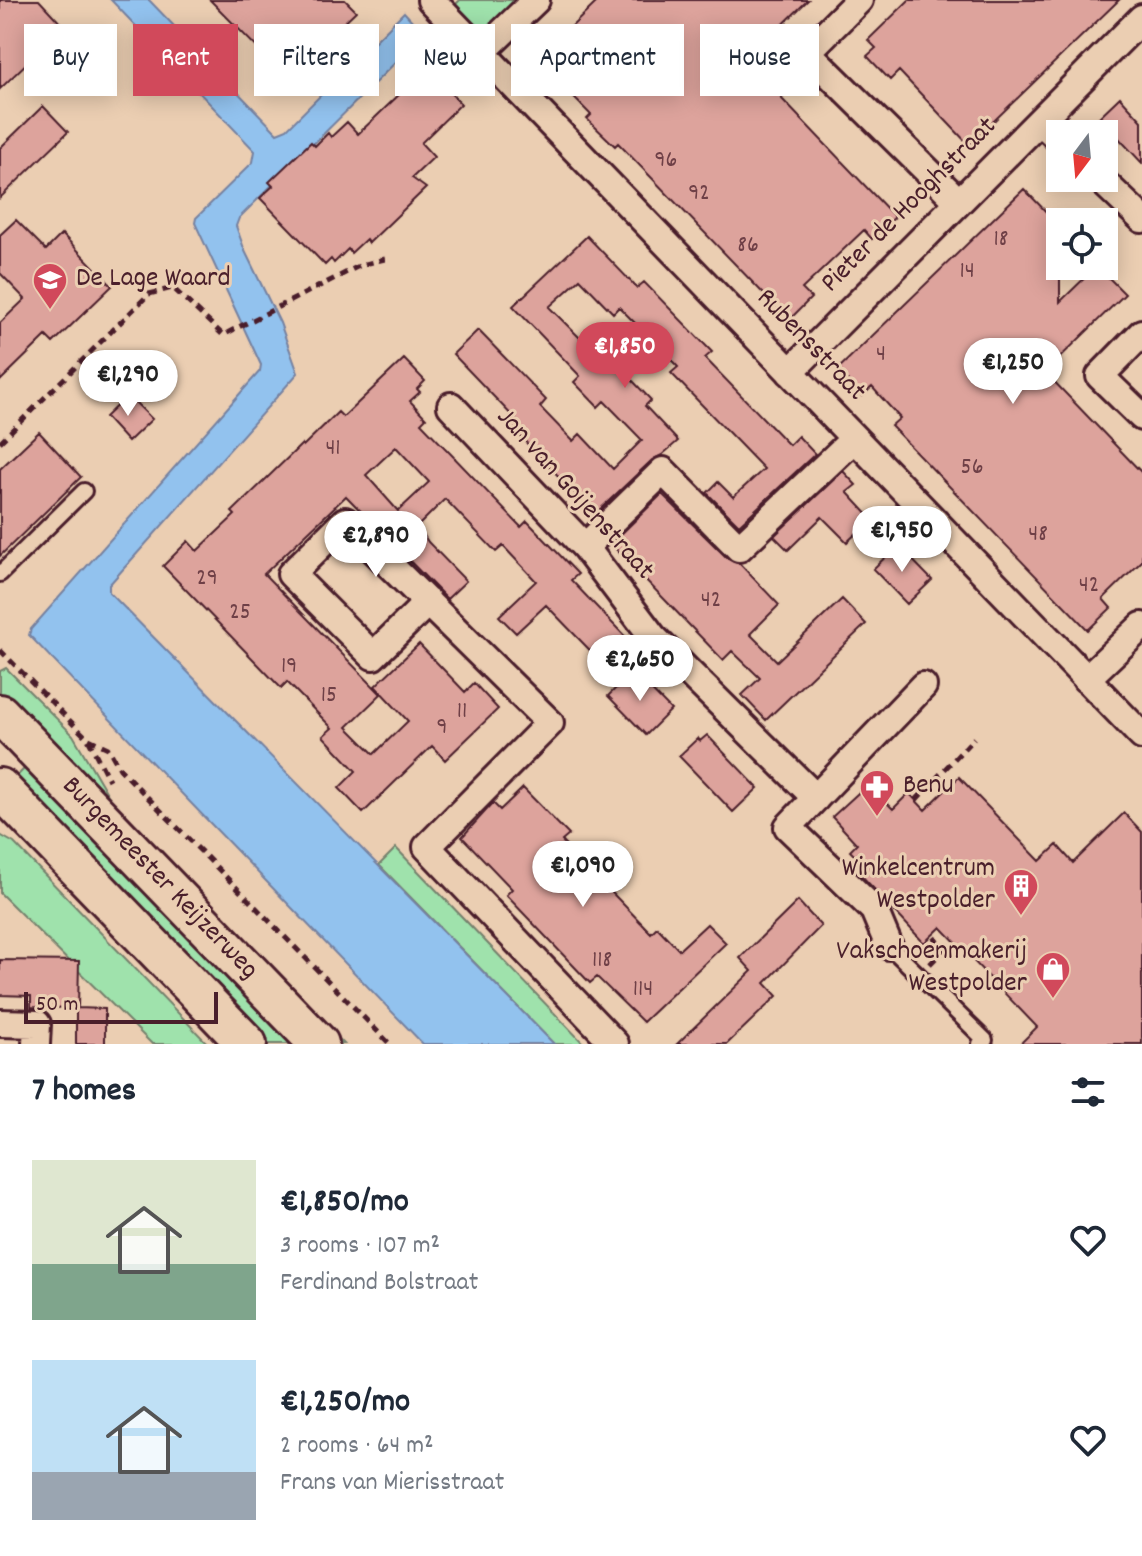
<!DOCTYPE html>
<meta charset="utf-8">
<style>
:root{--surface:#fff;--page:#f6f6f7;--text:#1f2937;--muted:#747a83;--accent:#d1495b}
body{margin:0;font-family:Dekko,sans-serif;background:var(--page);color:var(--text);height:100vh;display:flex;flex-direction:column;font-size:30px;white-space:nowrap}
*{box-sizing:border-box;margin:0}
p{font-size:26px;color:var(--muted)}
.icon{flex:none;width:44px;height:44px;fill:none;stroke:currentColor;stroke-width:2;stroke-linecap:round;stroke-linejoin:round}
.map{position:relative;height:1044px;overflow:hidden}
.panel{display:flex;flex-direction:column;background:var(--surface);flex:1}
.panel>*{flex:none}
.hud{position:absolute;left:24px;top:24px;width:1094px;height:72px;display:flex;gap:16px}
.needle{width:52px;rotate:196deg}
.controls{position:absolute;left:1046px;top:120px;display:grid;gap:16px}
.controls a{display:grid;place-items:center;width:72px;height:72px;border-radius:0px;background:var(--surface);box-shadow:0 4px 20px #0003;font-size:40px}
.scale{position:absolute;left:24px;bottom:20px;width:194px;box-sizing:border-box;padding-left:8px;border:4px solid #4a1f2b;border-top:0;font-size:22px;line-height:28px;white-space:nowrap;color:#4a1f2b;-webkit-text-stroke:6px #ebceb2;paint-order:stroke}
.price{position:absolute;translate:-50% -68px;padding:0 18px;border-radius:28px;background:#fff;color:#222;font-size:26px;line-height:52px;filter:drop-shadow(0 2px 4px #0008)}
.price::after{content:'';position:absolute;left:50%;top:48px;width:24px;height:18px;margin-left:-12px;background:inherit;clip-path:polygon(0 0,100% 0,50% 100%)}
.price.current{background:var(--accent);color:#fff}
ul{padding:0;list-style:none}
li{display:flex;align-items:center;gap:24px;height:200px;padding:0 32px}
li span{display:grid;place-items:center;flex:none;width:224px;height:160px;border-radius:0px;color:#555}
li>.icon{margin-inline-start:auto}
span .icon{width:96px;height:96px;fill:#fffc;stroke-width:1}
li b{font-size:34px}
h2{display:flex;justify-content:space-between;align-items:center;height:96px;padding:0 32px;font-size:34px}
.pill{padding:0 28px;border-radius:0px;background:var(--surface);box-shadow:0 4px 20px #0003;font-size:28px;line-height:72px}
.pill.current{background:var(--accent);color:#fff}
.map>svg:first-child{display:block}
.green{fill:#9fe2ac;stroke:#74806c;stroke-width:2}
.water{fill:#92c2ee;stroke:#7581a0;stroke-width:2}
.building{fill:#dda39c;stroke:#4a1f2b;stroke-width:2;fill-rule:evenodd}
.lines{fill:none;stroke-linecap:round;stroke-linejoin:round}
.lane-casing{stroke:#4a1f2b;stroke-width:20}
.street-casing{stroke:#4a1f2b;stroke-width:32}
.secondary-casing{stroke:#4a1f2b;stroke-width:44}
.path{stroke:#4a1f2b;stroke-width:5;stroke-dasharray:8 6;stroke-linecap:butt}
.lane{stroke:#ebceb2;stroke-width:14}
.street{stroke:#ebceb2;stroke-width:26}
.secondary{stroke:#ebceb2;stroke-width:38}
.labels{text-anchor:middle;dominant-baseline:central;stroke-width:6;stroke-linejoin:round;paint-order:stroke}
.number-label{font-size:24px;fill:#6f4047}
.street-label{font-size:28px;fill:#4a1f2b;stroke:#ebceb2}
.poi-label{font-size:28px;fill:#4a1f2b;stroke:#ebceb2;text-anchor:start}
</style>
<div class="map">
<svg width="1142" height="1044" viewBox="0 0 1142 1044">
<rect width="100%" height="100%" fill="#ebceb2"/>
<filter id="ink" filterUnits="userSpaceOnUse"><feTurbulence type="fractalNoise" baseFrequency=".0125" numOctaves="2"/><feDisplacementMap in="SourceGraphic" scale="16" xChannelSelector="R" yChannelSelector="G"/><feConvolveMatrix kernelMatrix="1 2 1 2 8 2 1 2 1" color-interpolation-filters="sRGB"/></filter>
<g filter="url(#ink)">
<path class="green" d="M 460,0 L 534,0 L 489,43 L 454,6 Z
M 6,668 L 73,735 L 108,795 L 126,820 L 344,1044 L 330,1044 L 0,701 L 0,671 Z
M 25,768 L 61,803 L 305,1044 L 258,1044 L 9,784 Z
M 0,835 L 14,843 L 208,1044 L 152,1044 L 0,893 Z
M 396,848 L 584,1044 L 554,1044 L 379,865 Z"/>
<path class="water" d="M 111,0 L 149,0 L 277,133 L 287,129 L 404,12 L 424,34 L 239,218 L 236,226 L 245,251 L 280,323 L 298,373 L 109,585 L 109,592 L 554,1044 L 423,1044 L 29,635 L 31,629 L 260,371 L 261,365 L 195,223 L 196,218 L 253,162 L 255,151 Z"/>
<path class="building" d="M 0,0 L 39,0 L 64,27 L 0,89 Z
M 210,0 L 345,0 L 356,11 L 337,29 L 341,34 L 308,66 L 312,70 L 295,86 Z
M 599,0 L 808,0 L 758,49 L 762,53 L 754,61 L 785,94 L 781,98 L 895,217 L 872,239 L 864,230 L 802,289 L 811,298 L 789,320 L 618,143 L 615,146 L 587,119 L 591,115 L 537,60 Z
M 909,0 L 1119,0 L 969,145 L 899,71 L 890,80 L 867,56 L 876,48 L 868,40 Z
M 427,68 L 461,104 L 421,143 L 434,157 L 412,178 L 426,188 L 369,243 L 366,239 L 351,253 L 348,249 L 334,263 L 331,259 L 325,265 L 260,198 L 273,186 L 269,182 L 311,142 L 315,146 L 328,133 L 331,137 L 347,122 L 358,134 Z
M 1120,97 L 1142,121 L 1142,163 L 1099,117 Z
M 43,106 L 68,132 L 0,198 L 0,148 Z
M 1024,189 L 1060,226 L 1060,302 L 1097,266 L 1125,294 L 1045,372 L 1142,473 L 1142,561 L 1103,599 L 1111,608 L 1088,630 L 891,426 L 900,418 L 872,387 L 862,396 L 837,370 Z
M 16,220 L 46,250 L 62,234 L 112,286 L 53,343 L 46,336 L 0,381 L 0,323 L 25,299 L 0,273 L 0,235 Z
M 587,236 L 637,288 L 644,282 L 712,352 L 705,358 L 789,445 L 798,436 L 815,454 L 739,525 L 707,493 L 718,482 L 733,497 L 764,469 L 671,373 L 678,367 L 653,341 L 619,307 L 613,313 L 580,279 L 549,307 L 588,346 L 594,340 L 651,400 L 645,406 L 678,441 L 662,455 L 652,460 L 595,514 L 514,430 L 520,424 L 453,354 L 478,330 L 546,400 L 540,407 L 573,441 L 580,434 L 613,469 L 642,440 L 604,401 L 598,407 L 574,382 L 580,376 L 513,306 Z
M 404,359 L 425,381 L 417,389 L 420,392 L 410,401 L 426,418 L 421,423 L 521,527 L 527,521 L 578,574 L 571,580 L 638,650 L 613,674 L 546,605 L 516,633 L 499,616 L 536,581 L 503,546 L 496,552 L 445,499 L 418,526 L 428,542 L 466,581 L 447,599 L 346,496 L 264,574 L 381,694 L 347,727 L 374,754 L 408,721 L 375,686 L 419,644 L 465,692 L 474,683 L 498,709 L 445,760 L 432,746 L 363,813 L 339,788 L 356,771 L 323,736 L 332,728 L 287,682 L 281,688 L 163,566 L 188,541 L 197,551 L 235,515 L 232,512 L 302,444 L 303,446 L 338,412 L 343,417 ZM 396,447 L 429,482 L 398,511 L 366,475 Z
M 128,395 L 152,419 L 128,442 L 105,417 Z
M 39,432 L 81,477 L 0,556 L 0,469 Z
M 843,471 L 856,485 L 847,492 L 872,519 L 847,542 L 822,517 L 788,550 L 774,536 Z
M 662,494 L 728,559 L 740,564 L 779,605 L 750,634 L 777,661 L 842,599 L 866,624 L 766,720 L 742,695 L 760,678 L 732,651 L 723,660 L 611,544 Z
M 898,545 L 932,580 L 907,604 L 873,569 Z
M 633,671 L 671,710 L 646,735 L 608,696 Z
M 707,735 L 758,788 L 733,812 L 679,756 L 698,738 L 700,741 Z
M 959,777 L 1040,861 L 1057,845 L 1073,863 L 1124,813 L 1142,832 L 1142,1044 L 1020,1044 L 1037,1027 L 941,927 L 924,943 L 860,874 L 866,867 L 850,851 L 857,844 L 832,817 L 868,784 L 893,809 L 909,793 L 925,810 Z
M 523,788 L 569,835 L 562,841 L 651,933 L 657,927 L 679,950 L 707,924 L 726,943 L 643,1022 L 597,977 L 590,983 L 506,895 L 512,889 L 462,837 L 493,803 L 500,810 Z
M 798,901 L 821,926 L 765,983 L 777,996 L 727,1044 L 677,1044 L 752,971 L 740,958 Z
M 0,960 L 79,961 L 78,1008 L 105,1009 L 105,1044 L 76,1044 L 76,1008 L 31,1007 L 31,996 L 0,995 Z"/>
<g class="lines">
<g class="lane-casing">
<path id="lane" d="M 0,574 L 84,491
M 889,946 L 985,1040 L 980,1044"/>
</g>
<g class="street-casing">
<path id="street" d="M 431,0 L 1142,736
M 859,0 L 807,52 L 959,202
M 482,52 L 536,0
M 1040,121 L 1060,140
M 1099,178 L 1142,219
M 1142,333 L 1100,376 L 1142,417
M 790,372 L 1142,18
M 451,406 L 585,547 L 653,637 L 816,798
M 585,547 L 663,471 L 739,548 L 854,439
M 428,602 L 373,656 L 291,574 L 345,521 L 550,723 L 427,847 L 615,1044
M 1086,679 L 1142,626
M 889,946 L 874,910 L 788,827 L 923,686
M 0,1023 L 37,1024 L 36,1044"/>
</g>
<g class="secondary-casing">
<path id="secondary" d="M 0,714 L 319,1044
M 0,788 L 247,1044"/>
</g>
<path class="path" d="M 0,442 L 149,294 L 173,288 L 223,335 L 361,265 L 385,259
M 0,650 L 88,739 L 109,780
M 89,739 L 108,748 L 120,769 L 390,1044
M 916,800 L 974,738
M 930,964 L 944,950 L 932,935"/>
<use href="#lane" class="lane"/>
<use href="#street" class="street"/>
<use href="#secondary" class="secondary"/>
</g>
</g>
<defs>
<g id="school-pin" transform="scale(1.8)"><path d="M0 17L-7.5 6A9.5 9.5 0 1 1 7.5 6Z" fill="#d1495b" stroke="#ebceb2"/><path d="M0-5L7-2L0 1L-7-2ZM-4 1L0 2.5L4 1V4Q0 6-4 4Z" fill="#fff"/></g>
<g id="pharmacy-pin" transform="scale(1.8)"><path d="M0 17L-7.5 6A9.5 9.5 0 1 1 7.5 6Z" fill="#d1495b" stroke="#ebceb2"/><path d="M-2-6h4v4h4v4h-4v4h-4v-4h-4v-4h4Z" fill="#fff"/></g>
<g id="building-pin" transform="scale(1.8)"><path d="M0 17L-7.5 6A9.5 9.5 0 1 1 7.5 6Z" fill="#d1495b" stroke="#ebceb2"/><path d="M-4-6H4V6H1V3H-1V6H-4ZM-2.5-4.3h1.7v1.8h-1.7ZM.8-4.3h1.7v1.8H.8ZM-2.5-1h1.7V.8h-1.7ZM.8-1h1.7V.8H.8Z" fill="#fff"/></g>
<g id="shop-pin" transform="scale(1.8)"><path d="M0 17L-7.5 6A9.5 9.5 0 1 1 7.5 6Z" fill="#d1495b" stroke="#ebceb2"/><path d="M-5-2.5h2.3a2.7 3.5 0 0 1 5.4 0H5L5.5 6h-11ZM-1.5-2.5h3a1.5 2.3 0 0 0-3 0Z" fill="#fff"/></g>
</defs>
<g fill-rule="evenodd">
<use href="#school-pin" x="50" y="280"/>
<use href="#pharmacy-pin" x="877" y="787"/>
<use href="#building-pin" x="1021" y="886"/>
<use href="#shop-pin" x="1053" y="969"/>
</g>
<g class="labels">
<g class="number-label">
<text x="666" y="161">96</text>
<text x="699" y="194">92</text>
<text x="1001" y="240">18</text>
<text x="748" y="246">86</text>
<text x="967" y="272">14</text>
<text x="881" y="355">4</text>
<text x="333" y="449">41</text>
<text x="972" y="468">56</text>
<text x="1038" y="535">48</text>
<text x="207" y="579">29</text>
<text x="1089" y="586">42</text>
<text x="711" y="601">42</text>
<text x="240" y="613">25</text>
<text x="289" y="667">19</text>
<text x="329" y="696">15</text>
<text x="462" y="712">11</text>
<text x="442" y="728">9</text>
<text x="602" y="961">118</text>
<text x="643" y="990">114</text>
</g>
<g class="street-label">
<text transform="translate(910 206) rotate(-45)">Pieter de Hooghstraat</text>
<text transform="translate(810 346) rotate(46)">Rubensstraat</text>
<text transform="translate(574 495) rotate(48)">Jan van Goijenstraat</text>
<text transform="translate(159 879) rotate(46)">Burgemeester Keijzerweg</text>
</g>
<g class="poi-label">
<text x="76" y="280">De Lage Waard</text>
<text x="903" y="787">Benu</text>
<text x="995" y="870" text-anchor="end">Winkelcentrum<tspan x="995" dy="32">Westpolder</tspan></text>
<text x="1027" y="953" text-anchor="end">Vakschoenmakerij<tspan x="1027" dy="32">Westpolder</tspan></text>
</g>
</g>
</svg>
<div class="controls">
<a><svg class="needle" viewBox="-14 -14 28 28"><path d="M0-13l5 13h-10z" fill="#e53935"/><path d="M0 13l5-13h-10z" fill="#747a83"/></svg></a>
<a><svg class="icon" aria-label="locate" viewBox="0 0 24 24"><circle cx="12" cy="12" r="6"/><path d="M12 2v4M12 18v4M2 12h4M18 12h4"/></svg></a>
</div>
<div class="scale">50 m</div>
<b class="price current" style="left:625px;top:390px">€1,850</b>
<b class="price" style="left:1013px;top:406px">€1,250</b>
<b class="price" style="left:128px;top:418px">€1,290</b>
<b class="price" style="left:902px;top:574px">€1,950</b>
<b class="price" style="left:376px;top:579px">€2,890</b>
<b class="price" style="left:640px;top:703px">€2,650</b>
<b class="price" style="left:583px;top:909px">€1,090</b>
<div class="hud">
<a class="pill">Buy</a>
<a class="pill current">Rent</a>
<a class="pill">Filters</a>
<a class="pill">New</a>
<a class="pill">Apartment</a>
<a class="pill">House</a>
</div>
</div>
<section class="panel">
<h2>7 homes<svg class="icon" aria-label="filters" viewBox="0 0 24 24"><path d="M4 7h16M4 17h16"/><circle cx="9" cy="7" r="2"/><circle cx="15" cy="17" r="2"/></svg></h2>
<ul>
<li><span style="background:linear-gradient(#dfe7d0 65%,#7fa58c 0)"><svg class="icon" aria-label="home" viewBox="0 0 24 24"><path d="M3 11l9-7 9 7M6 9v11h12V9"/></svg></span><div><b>€1,850/mo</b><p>3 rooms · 107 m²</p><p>Ferdinand Bolstraat</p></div><svg class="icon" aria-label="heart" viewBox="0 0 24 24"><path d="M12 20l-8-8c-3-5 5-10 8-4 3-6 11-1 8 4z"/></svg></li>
<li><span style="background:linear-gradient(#bfe0f5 70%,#9aa5b1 0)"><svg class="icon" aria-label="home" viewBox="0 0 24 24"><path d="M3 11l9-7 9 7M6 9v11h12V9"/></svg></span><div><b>€1,250/mo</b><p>2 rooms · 64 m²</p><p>Frans van Mierisstraat</p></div><svg class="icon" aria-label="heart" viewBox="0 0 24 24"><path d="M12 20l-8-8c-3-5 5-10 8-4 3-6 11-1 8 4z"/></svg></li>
</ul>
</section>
